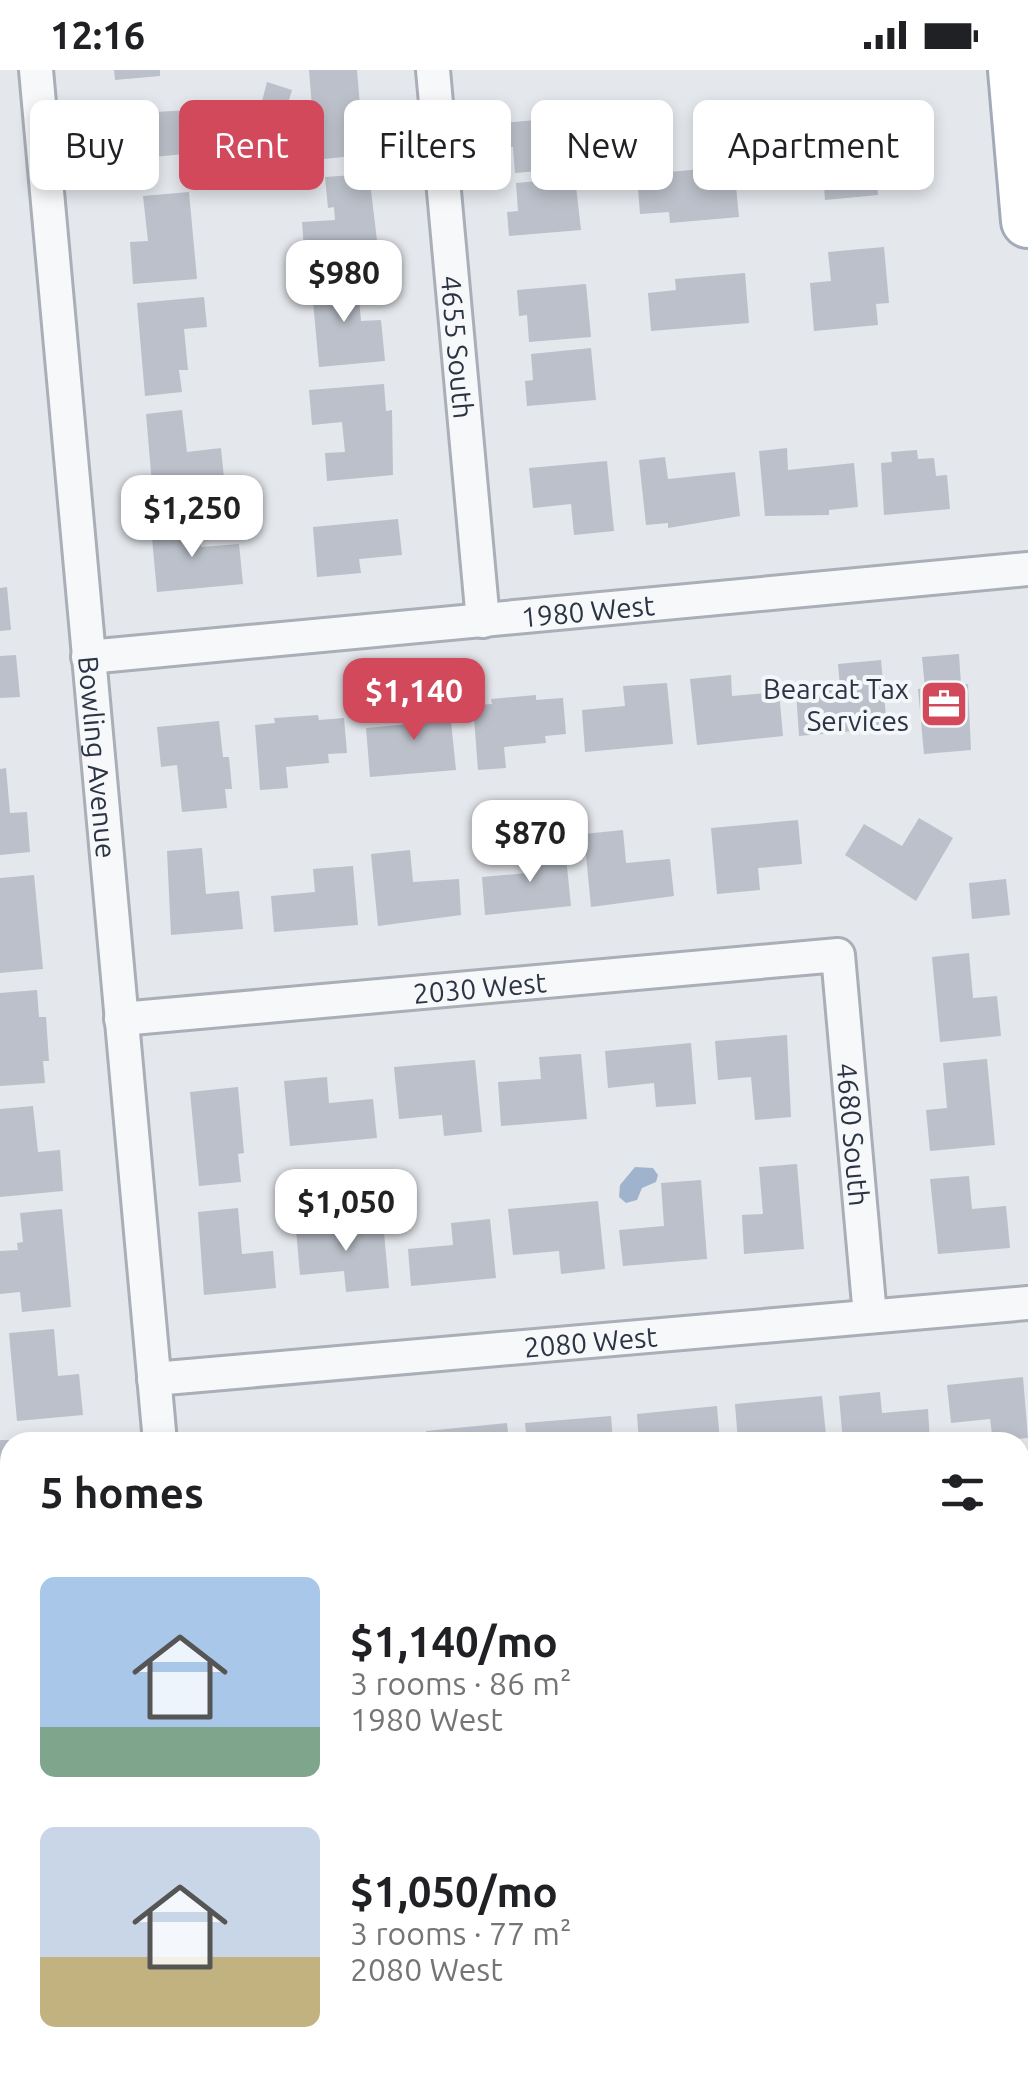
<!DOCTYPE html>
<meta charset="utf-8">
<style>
:root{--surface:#fff;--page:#f6f6f6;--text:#202124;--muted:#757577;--accent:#d1495b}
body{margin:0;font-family:Ubuntu,sans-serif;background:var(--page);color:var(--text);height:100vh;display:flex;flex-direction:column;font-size:38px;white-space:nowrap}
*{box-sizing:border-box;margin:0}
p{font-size:32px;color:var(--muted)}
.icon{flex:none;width:55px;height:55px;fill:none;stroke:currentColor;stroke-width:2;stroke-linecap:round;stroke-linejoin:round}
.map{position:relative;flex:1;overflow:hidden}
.panel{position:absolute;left:0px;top:1362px;width:1030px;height:642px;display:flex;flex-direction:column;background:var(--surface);border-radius:30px 30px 0 0;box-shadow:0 5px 15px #0003}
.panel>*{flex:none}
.banner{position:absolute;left:30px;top:30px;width:970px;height:90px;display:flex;gap:20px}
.price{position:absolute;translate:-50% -85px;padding:0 22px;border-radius:20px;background:#fff;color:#222;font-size:32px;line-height:65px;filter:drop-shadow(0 2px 5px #0008)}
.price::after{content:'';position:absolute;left:50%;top:60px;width:30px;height:22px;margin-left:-15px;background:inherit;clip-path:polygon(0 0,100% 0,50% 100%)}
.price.selected{background:var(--accent);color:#fff}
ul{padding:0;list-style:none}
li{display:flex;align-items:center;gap:30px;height:250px;padding:0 40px}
li span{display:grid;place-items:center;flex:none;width:280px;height:200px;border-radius:15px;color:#555}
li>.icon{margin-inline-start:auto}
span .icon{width:120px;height:120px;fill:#fffc;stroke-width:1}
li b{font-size:42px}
h2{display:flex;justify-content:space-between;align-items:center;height:120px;padding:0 40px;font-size:42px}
.chip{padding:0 35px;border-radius:15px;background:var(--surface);box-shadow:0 5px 15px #0003;font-size:35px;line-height:90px}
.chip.selected{background:var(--accent);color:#fff}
.status{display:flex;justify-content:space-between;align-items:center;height:70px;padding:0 50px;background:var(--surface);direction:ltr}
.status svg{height:28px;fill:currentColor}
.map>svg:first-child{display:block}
.green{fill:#c9d6c5}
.water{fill:#9fb4cc}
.building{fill:#bbc0ca}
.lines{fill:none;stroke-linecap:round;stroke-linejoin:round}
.lane-casing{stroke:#a9aeb7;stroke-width:20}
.street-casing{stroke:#a9aeb7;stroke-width:38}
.primary-casing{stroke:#a3abb8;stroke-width:58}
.lane{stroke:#f7f8fa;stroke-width:15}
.street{stroke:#f7f8fa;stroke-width:32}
.primary{stroke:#fff;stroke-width:52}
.labels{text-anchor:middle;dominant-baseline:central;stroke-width:8;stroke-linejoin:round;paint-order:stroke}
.street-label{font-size:28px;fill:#2b3445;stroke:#f4f6f9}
.poi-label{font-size:28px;fill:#2b3445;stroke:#f4f6f9;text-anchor:end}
</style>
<div class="status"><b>12:16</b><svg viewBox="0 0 49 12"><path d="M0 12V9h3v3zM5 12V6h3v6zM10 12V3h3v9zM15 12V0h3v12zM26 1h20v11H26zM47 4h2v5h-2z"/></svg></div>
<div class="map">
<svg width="1028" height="2003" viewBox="0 0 1028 2003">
<rect width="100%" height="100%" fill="#e4e7ec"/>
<path class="green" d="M 0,1629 L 10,1740 L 10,1995 L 33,1995 L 34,2003 L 0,2003 Z"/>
<path class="water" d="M 635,1097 L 653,1098 L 658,1105 L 656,1112 L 642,1118 L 637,1130 L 626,1133 L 619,1127 L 620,1115 Z"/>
<path class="building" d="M 114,0 L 160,0 L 160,6 L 115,10 Z
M 309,0 L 357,0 L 364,85 L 323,89 L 320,61 L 314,61 Z
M 267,12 L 292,20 L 284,46 L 260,39 Z
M 875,32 L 877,66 L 864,66 L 867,94 L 875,94 L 878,125 L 825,130 L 821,75 L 812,75 L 809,37 Z
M 192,40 L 195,83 L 153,87 L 155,106 L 123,109 L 117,44 Z
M 570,47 L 575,98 L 515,103 L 513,77 L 503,78 L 501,53 Z
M 734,96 L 739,147 L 670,153 L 669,142 L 640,144 L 637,105 Z
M 369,104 L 379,187 L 305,193 L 302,152 L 335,150 L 334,137 L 328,138 L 325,107 Z
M 575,108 L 581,160 L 509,166 L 507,142 L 518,141 L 516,113 Z
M 189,122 L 197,209 L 133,214 L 130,172 L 148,171 L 143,126 Z
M 884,177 L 889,233 L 876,234 L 878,255 L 814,261 L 810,213 L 831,211 L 828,182 Z
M 745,203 L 749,253 L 651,261 L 648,223 L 676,220 L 675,209 Z
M 357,206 L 361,251 L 381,250 L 385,291 L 319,297 L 311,209 Z
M 586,214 L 591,267 L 529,272 L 527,245 L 519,246 L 517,220 Z
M 204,227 L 207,257 L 184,259 L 188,300 L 179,300 L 182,322 L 145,326 L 137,233 Z
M 591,278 L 596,330 L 527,336 L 525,311 L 533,310 L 531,284 Z
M 384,314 L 386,341 L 392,340 L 393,405 L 327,411 L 325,383 L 345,382 L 342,352 L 312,355 L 309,320 Z
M 182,340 L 187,382 L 221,378 L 225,418 L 153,426 L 146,344 Z
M 787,378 L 788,400 L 854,393 L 858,437 L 829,440 L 829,445 L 765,446 L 759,381 Z
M 917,380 L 918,389 L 934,388 L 936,406 L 947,405 L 950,439 L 884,445 L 881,393 L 892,392 L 891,382 Z
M 665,387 L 668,409 L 735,402 L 740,446 L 668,458 L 668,453 L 646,455 L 639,390 Z
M 607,391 L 614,461 L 574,465 L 571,434 L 533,438 L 529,398 Z
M 398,449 L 402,485 L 359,489 L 361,503 L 317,507 L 313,457 Z
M 199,453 L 201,477 L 239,474 L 243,514 L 157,522 L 151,457 Z
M 7,517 L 11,560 L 0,561 L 0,518 Z
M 959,584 L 961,615 L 968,614 L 971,680 L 924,684 L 918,619 L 925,618 L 922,587 Z
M 16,585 L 20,627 L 0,628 L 0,586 Z
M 881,590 L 887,658 L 799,666 L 796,621 L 840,617 L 838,594 Z
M 731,605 L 732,626 L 779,622 L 783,666 L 697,675 L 690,609 Z
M 667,613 L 673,674 L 585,682 L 582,640 L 625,636 L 623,616 Z
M 536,625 L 536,630 L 563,628 L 566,664 L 545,666 L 546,673 L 504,677 L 506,698 L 478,700 L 473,635 L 492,634 L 491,629 Z
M 449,632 L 456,700 L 370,707 L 366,658 L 411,654 L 409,635 Z
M 318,645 L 319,650 L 344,648 L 347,683 L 328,684 L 329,693 L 286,697 L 288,718 L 260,720 L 255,655 L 275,653 L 274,648 Z
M 219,651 L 223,687 L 229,687 L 232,719 L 225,719 L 227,738 L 182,742 L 177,695 L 161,697 L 157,657 Z
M 6,698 L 10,743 L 27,742 L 30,782 L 0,785 L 0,699 Z
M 919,748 L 953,768 L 916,831 L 845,785 L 864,754 L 902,776 Z
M 798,750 L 802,794 L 758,798 L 760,820 L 717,824 L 711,758 Z
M 623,760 L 626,793 L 670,789 L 674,826 L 591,837 L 584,764 Z
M 565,777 L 571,836 L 485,845 L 482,807 L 528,803 L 526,781 Z
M 202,778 L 206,824 L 239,821 L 243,859 L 171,865 L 167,781 Z
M 410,780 L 413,812 L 459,809 L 461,845 L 378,856 L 371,784 Z
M 353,796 L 358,855 L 274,862 L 271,826 L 315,822 L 313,799 Z
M 34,805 L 43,899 L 0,903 L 0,808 Z
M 1006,809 L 1010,845 L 972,849 L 969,813 Z
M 969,883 L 973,928 L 997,926 L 1001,966 L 940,972 L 932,887 Z
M 37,920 L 39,947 L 46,947 L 49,991 L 43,991 L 45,1013 L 0,1016 L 0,923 Z
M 787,965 L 791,1047 L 755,1050 L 751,1007 L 718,1010 L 715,971 Z
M 691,973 L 696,1034 L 656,1037 L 654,1013 L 608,1018 L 605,981 Z
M 581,984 L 587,1049 L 501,1056 L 498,1012 L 541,1009 L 539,987 Z
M 987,989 L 995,1075 L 930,1081 L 926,1040 L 947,1038 L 943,993 Z
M 475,990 L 482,1062 L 444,1066 L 442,1045 L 399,1049 L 394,997 Z
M 327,1007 L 329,1033 L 373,1029 L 377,1068 L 290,1076 L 284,1011 Z
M 238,1017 L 244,1083 L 238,1084 L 241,1112 L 199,1116 L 190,1022 Z
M 33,1036 L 38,1082 L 60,1080 L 63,1121 L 0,1127 L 0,1039 Z
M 797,1094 L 804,1179 L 744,1184 L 742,1145 L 763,1144 L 759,1097 Z
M 969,1106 L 972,1139 L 1006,1136 L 1010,1178 L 938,1184 L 930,1109 Z
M 701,1110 L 707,1189 L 623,1196 L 619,1160 L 664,1156 L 661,1113 Z
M 598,1131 L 605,1199 L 561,1204 L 559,1181 L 513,1185 L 508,1139 Z
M 238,1138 L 242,1184 L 273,1181 L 276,1218 L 204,1225 L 198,1142 Z
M 62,1139 L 71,1237 L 22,1242 L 20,1222 L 0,1224 L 0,1181 L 18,1180 L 17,1173 L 23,1172 L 20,1143 Z
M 490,1149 L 496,1208 L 411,1216 L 408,1179 L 453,1175 L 451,1153 Z
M 383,1151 L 389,1218 L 346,1222 L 344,1201 L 300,1205 L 296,1159 Z
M 54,1259 L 58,1306 L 79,1304 L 83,1345 L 17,1351 L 9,1263 Z
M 1023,1307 L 1028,1368 L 993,1371 L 990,1349 L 951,1353 L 947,1315 Z
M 880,1322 L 882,1343 L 928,1339 L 930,1372 L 843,1372 L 839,1326 Z
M 822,1326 L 826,1365 L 791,1368 L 792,1372 L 738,1372 L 735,1334 Z
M 717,1336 L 720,1372 L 639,1372 L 637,1344 Z
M 611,1346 L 613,1372 L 527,1372 L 525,1353 Z
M 507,1353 L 509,1372 L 427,1372 L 426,1361 Z
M 401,1366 L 402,1372 L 357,1372 L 357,1370 Z
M 0,1370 L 10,1370 L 10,1402 L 0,1403 Z
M 1028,1476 L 1028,1507 L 1020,1508 L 1020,1477 Z
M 1022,1582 L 1028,1648 L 1020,1649 L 1020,1583 Z
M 295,1995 L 340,1995 L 340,2003 L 296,2003 Z
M 449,1995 L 488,1995 L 489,2000 L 449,2003 Z
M 895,1995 L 959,1995 L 960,2003 L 896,2003 Z"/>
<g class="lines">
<g class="lane-casing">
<path id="lane" d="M 1020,1842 L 1028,1841
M 1020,1967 L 1028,1966
M 633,1995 L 634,2003
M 812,1995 L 813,2003
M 889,1995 L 890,2003"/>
</g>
<g class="street-casing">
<g id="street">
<path id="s1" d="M 36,0 L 160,1372"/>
<path id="s2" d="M 433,0 L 483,551"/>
<path id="s3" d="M 88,587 L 1028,499"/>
<path id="s4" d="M 121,949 L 838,885 L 870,1246"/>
<path id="s5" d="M 154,1309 L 1028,1233"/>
<path d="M 222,1995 L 222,2003"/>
</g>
</g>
<g class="primary-casing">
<path id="primary" d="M 1015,0 L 1028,151"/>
</g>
<use href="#lane" class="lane"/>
<use href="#street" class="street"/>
<use href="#primary" class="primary"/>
</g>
<defs>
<g id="office-square" transform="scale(2.5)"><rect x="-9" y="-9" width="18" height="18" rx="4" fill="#d1495b" stroke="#f4f6f9"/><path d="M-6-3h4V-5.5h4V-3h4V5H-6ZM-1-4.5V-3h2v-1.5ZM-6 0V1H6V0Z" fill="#fff"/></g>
</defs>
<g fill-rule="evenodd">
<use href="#office-square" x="944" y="634"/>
</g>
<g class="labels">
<g class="street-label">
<text stroke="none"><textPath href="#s2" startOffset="278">4655 South</textPath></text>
<text stroke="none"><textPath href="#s3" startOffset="502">1980 West</textPath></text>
<text stroke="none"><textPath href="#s1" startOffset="690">Bowling Avenue</textPath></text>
<text stroke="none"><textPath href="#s4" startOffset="360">2030 West</textPath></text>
<text stroke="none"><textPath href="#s4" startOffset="900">4680 South</textPath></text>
<text stroke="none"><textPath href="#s5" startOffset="438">2080 West</textPath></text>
</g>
<g class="poi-label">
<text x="909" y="618">Bearcat Tax<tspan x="909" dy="32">Services</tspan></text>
</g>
</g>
</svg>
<b class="price" style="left:344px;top:255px">$980</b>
<b class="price" style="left:192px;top:490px">$1,250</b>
<b class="price selected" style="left:414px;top:673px">$1,140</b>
<b class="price" style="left:530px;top:815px">$870</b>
<b class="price" style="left:346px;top:1184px">$1,050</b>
<div class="banner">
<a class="chip">Buy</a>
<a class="chip selected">Rent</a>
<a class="chip">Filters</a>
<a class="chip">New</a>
<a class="chip">Apartment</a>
</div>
<section class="panel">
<h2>5 homes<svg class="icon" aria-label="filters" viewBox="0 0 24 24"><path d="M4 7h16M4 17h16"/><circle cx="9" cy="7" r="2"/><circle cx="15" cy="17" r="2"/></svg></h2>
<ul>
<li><span style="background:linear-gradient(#a9c7e8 75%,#7fa58c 0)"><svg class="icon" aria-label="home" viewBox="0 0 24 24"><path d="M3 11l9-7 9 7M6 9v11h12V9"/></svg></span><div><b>$1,140/mo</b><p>3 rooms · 86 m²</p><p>1980 West</p></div></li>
<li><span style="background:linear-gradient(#c9d6e8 65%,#c2b280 0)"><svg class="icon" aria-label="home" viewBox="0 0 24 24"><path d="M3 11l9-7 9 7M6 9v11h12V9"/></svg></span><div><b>$1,050/mo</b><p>3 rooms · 77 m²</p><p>2080 West</p></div></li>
</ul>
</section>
</div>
